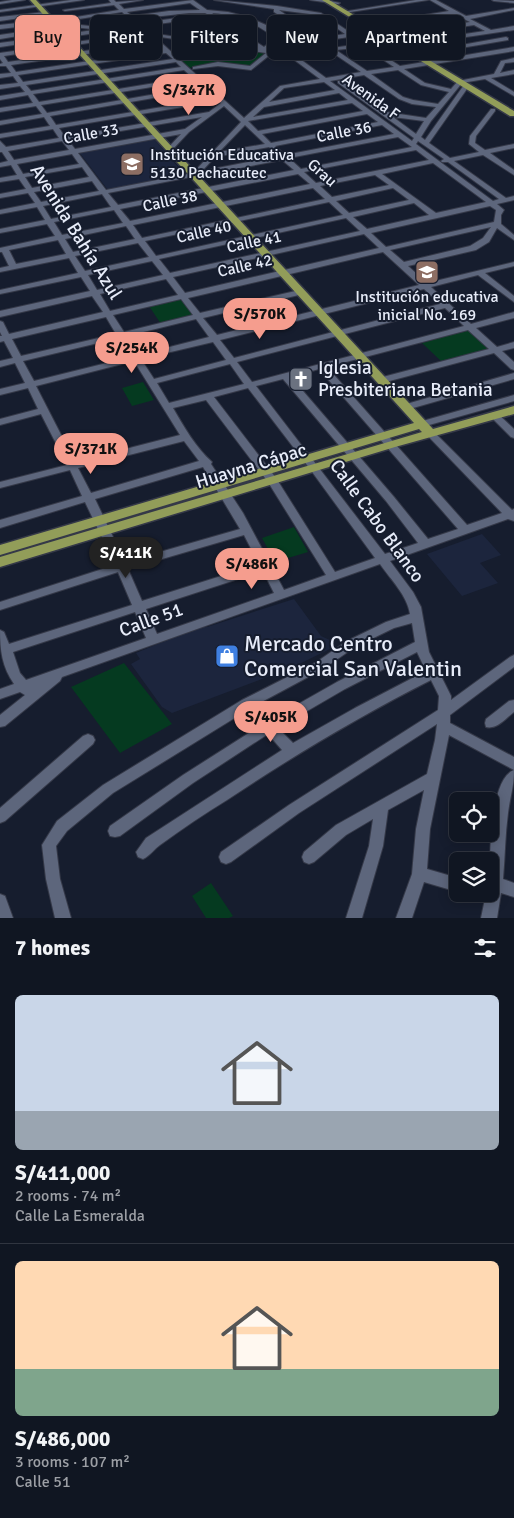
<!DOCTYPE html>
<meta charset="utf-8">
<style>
:root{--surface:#101622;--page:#191f2a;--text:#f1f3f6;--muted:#9c9fa5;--line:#303540;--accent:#f59d8e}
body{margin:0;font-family:Signika,sans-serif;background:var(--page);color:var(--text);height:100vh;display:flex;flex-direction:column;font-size:19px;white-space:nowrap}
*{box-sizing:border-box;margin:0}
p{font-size:16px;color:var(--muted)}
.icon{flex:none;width:28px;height:28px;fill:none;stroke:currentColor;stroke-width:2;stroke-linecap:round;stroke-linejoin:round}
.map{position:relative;height:918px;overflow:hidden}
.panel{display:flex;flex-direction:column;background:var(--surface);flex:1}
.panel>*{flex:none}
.top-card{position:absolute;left:15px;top:15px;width:485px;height:45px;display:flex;gap:10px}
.tools{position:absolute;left:449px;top:792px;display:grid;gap:10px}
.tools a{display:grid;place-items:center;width:50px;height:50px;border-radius:8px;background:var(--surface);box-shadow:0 2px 12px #0003,0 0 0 1px var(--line);font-size:25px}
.price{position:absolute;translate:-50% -42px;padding:0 11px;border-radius:18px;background:var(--accent);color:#111;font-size:16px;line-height:32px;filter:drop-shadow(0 1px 2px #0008)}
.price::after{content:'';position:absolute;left:50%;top:30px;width:15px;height:11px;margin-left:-8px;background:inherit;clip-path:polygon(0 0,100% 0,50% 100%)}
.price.selected{background:#222;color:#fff}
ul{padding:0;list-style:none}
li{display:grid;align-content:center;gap:10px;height:265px;padding:0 15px}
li+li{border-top:1px solid var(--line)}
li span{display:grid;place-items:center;height:155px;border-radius:8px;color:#555}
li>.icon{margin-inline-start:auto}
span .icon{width:90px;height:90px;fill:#fffc;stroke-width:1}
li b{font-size:21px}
h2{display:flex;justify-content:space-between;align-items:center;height:60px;padding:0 15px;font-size:21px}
.pill{padding:0 18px;border-radius:8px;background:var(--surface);box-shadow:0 2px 12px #0003,0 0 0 1px var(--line);font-size:18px;line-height:45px}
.pill.selected{background:var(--accent);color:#111}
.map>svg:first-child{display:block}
.built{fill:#1c253d}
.green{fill:#053a20}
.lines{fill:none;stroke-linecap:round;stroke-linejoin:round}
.minor-casing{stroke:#353948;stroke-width:2}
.major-casing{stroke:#353948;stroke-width:3}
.minor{fill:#5d667c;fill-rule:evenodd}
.major{fill:#929d59;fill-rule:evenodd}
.labels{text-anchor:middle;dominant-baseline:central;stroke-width:4;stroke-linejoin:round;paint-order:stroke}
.far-street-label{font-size:16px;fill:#e7ecf9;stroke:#161d2e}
.far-poi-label{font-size:16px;fill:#e7ecf9;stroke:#161d2e;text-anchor:start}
.street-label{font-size:19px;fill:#e7ecf9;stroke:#161d2e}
.poi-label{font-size:19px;fill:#e7ecf9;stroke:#161d2e;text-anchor:start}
.near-poi-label{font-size:22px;fill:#e7ecf9;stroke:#161d2e;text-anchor:start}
</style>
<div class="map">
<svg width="514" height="918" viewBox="0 0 514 918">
<rect width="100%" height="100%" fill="#161d2e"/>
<path class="built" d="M 154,139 L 185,175 L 108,190 L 79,152 Z
M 482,534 L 501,555 L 480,563 L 498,583 L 462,596 L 427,554 Z
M 294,599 L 321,636 L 334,642 L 336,646 L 291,668 L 172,713 L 162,707 L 131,664 L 140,659 L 136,653 L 198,627 L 207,627 Z"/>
<path class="green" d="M 219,46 L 266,52 L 249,68 L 217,64 L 187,68 L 178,60 L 207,55 Z
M 181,299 L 194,316 L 161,324 L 149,306 Z
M 468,330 L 489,349 L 441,361 L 422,343 Z
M 143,382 L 154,400 L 132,406 L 122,388 Z
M 294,527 L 308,552 L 275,562 L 262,538 Z
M 124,663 L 172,724 L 120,753 L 71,687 Z
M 211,883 L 233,916 L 229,918 L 206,918 L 192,896 Z"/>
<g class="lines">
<g class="minor-casing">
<path id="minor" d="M 12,0 L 25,0 L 0,4 L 0,2 Z
M 71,0 L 84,0 L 0,12 L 0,10 Z
M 109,0 L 114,0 L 116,2 L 143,0 L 119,4 L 124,9 L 193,0 L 207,10 L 228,12 L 248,17 L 266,25 L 288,21 L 274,12 L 274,9 L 214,0 L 277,6 L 321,13 L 357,37 L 391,32 L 391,34 L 361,40 L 379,52 L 411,48 L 411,50 L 383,55 L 400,66 L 514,47 L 514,51 L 404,69 L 425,83 L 451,89 L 458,81 L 494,74 L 501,61 L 514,58 L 514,62 L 505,63 L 500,73 L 514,70 L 514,74 L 491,78 L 514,92 L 514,96 L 485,79 L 462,83 L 431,121 L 421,137 L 425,140 L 464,85 L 468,85 L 469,86 L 429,143 L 450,158 L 479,152 L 469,144 L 470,136 L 491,109 L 495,109 L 495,111 L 476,136 L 475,143 L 485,150 L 514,144 L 514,148 L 490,153 L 514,170 L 514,175 L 483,155 L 454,161 L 506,198 L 514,196 L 514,200 L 497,204 L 504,210 L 501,215 L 501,224 L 514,235 L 514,240 L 497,228 L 489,242 L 476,250 L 408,266 L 427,283 L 514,262 L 514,266 L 485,273 L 514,296 L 514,302 L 478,275 L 431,287 L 471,324 L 514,312 L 514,318 L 476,328 L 497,347 L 514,342 L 514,348 L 502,351 L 514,362 L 514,370 L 511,369 L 494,353 L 382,383 L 377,380 L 379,378 L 489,349 L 468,330 L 327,367 L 467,525 L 502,513 L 427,435 L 425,433 L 427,431 L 433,431 L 512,510 L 514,509 L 514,521 L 508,519 L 390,561 L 413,592 L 421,607 L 429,652 L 451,696 L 451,700 L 510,657 L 514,655 L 514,667 L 450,715 L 450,723 L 514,757 L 514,770 L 449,735 L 430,829 L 427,869 L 458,878 L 458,892 L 424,882 L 412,918 L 396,918 L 412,874 L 416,829 L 424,790 L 388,810 L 383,846 L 362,918 L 346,918 L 369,846 L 373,819 L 346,835 L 314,862 L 309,864 L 304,862 L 302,857 L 304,852 L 336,825 L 427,774 L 435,740 L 437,724 L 299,813 L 231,862 L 226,864 L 221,862 L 219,857 L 221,852 L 289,805 L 438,710 L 439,696 L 431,680 C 360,716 293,756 227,800 C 204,814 182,829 160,845 C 154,849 150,856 143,859 L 138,857 L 136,852 L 146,838 L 282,750 L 268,734 L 193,783 L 120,836 L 115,837 L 110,836 L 108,831 L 110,826 L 183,775 L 260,726 L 246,711 L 113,793 L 67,831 L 56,846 L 60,879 L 71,918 L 55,918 L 46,879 L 42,845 L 57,821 L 103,785 L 242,700 L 315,663 L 347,641 L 386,622 L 410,614 C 407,595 391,580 380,564 L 62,677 L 60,681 L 5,726 L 0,727 L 0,715 L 25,695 L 20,692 L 0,699 L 0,689 L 14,684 C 2,667 0,650 0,630 L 4,632 L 9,644 L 132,605 L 118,572 L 0,610 L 0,602 L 115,565 L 85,502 L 0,528 L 0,520 L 82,496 L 70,470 L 0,488 L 0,482 L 67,465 L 41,414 L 0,425 L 0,419 L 38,409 L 28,388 L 0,395 L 0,389 L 25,383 L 15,363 L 0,367 L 0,361 L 13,358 L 4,341 L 0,342 L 0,336 L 2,336 L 0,332 L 0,321 L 3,322 L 9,334 L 103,312 L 92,296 L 0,317 L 0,311 L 90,291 L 81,277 L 0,294 L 0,290 L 78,273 L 69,258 L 0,272 L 0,268 L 9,266 L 2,252 L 0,252 L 0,248 L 55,236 L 47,224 L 0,233 L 0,229 L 45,220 L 37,207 L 0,214 L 0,210 L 35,203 L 28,193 L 0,198 L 0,194 L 26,189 L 19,179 L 0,182 L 0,178 L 17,175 L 11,165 L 0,167 L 0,163 L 8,161 L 2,152 L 0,152 L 0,141 L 6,147 L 59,138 L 53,129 L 0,138 L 0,134 L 50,126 L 44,117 L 0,125 L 0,121 L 42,114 L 36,106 L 0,112 L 0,108 L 33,103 L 28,95 L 0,100 L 0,96 L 25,92 L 20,86 L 0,89 L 0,85 L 18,83 L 13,76 L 0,78 L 0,74 L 11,73 L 6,66 L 0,66 L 0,64 L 3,63 L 0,59 L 0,53 L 131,34 L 134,36 L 4,56 L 8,62 L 153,41 L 147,35 L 54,25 L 52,23 L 0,29 L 0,25 L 52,19 L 54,22 L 143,32 L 122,12 L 73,20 L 70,18 L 119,10 L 114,5 L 65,11 L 63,10 L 111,3 ZM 190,3 L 200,10 L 169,11 L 132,16 L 127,12 ZM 279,10 L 318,15 L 345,34 L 319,38 ZM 189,13 L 205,13 L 207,14 L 140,23 L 135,19 ZM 212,13 C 237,15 255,22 275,38 L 264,47 ZM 210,17 L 258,49 L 150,33 L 143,26 ZM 291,24 L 309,36 L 303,46 L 291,53 L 267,50 L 281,38 L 269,28 ZM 154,36 L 215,45 L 204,54 L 177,57 ZM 349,37 L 360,44 L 332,48 L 322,41 ZM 313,39 L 326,49 L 298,52 L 307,48 ZM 156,44 L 163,50 L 16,72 L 11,65 ZM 220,46 L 266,53 L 250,66 L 218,62 L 193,67 L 193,69 L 218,66 L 251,70 L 271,54 L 289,56 L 320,79 L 280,86 L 244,118 L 180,60 L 208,56 ZM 364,47 L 394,67 L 367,71 L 336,50 ZM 330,51 L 361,72 L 326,78 L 296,56 ZM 166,53 L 173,59 L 23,82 L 18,75 ZM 176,62 L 181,67 L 31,91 L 26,85 ZM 184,70 L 192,77 L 39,102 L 33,94 ZM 398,70 L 421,85 L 449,92 L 438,104 L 413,100 L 403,97 L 371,74 ZM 364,75 L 399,99 L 412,104 L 436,107 L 426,118 L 386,112 L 342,81 L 338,81 L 338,83 L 414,138 L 412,141 L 330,81 ZM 195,80 L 202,86 L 47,113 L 41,105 ZM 324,82 L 335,90 L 269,102 L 284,88 ZM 205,89 L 215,98 L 56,125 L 50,116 ZM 339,93 L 348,100 L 253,117 L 264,107 ZM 218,101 L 221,103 L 209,112 L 65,137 L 59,128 ZM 352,103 L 363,111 L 258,131 L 248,121 ZM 224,106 L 241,122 L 193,173 L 106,190 L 78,153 L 181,134 L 167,149 L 172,150 L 189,132 ZM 367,114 L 378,122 L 271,143 L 262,134 ZM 202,117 L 185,129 L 75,149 L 68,140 ZM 393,117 L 424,121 L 416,134 ZM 245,125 L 265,144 L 219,152 ZM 382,125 L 394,134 L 285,155 L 275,146 ZM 398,137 L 412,147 L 301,169 L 289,158 ZM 62,141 L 69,150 L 14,160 L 8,151 ZM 418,141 L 444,159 L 441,161 L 442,162 L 448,162 L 499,199 L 493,201 L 416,144 ZM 269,147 L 279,156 L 202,171 L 215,157 ZM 416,150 L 429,160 L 316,183 L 304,172 ZM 72,154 L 79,164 L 23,174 L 17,164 ZM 282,160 L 294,170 L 118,205 L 108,193 L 191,177 L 194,178 L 198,176 ZM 433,163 L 486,202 L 436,213 L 382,174 ZM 82,167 L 89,177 L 32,188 L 25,177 ZM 298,174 L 310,184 L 130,221 L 120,209 ZM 375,175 L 389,185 L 332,197 L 320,186 ZM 92,181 L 99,191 L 41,202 L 34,192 ZM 313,188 L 325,199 L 142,238 L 133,225 ZM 393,188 L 409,200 L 349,213 L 336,201 ZM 102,194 L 111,207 L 51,219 L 43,206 ZM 329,202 L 343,215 L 156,256 L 145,241 ZM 414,203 L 429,215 L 367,229 L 353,217 ZM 490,206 L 496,210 L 494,222 L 386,247 L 371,233 ZM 114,210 L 123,223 L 62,235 L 54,222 ZM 346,218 L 360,231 L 170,273 L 159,259 ZM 126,226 L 135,239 L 73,252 L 65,239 ZM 491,227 L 483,238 L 470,246 L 404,262 L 390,250 ZM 364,234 L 379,248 L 185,293 L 173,277 ZM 58,240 L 66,254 L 16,264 L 9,250 ZM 138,243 L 149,257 L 85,271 L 75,256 ZM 383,252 L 419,285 L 217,335 L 203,318 L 303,294 L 304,292 L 300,290 L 200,313 L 188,298 ZM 152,261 L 163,275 L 97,290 L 88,275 ZM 166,279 L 178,295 L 110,311 L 100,294 ZM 424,289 L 440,304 L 234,358 L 220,340 ZM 181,299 L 193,315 L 124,332 L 113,315 ZM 445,308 L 464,326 L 252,382 L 237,362 ZM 106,317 L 116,334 L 21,356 L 12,339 ZM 196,319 L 209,337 L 138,355 L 127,336 ZM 119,338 L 131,357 L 34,381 L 23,361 ZM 213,342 L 226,360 L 154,379 L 141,359 ZM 134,361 L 180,435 L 75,462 L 36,386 ZM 230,364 L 244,384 L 169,403 L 157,383 ZM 319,369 L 458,529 L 428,539 L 394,497 L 291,377 ZM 283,379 L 386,501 L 418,543 L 385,554 L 256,386 ZM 248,388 L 310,469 L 375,558 L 335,572 L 276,478 L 214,397 ZM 206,400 L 268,482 L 326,575 L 284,590 L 243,513 L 211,464 L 212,462 C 196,448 184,427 173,408 ZM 184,441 L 199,461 L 91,493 L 78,468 ZM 203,467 L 240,529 L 125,562 L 95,499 ZM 244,535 L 259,564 L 142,601 L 128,569 ZM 263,571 L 274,593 L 157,634 L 146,609 ZM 135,612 L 146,638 L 26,680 L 20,673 L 13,652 ZM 412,623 L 415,642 L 337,682 L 270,720 L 256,705 L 323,669 L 355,647 L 394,628 ZM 417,652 L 426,671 L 355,708 L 293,743 L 278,728 L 345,689 Z
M 310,0 L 325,0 L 340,3 L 338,4 Z
M 416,0 L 428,0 L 344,13 L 342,12 Z
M 430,0 L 436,0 L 466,16 L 514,8 L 514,10 L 470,19 L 491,30 L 514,26 L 514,30 L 399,47 L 397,46 L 397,44 L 485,31 L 474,25 L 385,39 L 382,37 L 470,22 L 453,14 L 366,27 L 363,25 L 449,11 Z
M 492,0 L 514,1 L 514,3 L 494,1 Z
M 45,12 L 47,14 L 0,21 L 0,17 Z
M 59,26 L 61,29 L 0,39 L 0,35 Z
M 94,30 L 96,33 L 0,47 L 0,43 Z
M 506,37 L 508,38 L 508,40 L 414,56 L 411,54 Z
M 514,373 L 514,379 L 406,410 L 401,407 L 403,405 Z
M 514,395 L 514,401 L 422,427 L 417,424 L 419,422 Z
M 494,412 L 497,413 L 514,429 L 514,438 L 511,437 L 489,415 Z
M 514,700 L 514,712 C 506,718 497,730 486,727 L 485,723 L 486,719 L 509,701 Z
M 88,734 L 93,736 L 95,740 L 93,744 L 5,821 L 0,823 L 0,808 L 83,736 Z
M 514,770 C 514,787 510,797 508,813 C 505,835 505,857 503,879 L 514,883 L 514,897 L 501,893 L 497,918 L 481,918 L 486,894 L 490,894 C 490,870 487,780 514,770 Z
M 0,894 L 5,896 L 13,918 L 0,918 Z"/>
</g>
<g class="major-casing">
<path id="major" d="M 30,0 L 36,0 L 433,429 L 514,406 L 514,414 L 395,447 L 0,567 L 0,557 L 422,432 L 419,429 L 0,555 L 0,545 L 414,423 Z
M 322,0 L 329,0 L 514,111 L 514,116 L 510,116 Z"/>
</g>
<use href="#minor" class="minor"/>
<use href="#major" class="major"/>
</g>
<defs>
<g id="school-square" transform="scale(1.25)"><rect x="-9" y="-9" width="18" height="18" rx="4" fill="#8d6e63" stroke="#161d2e"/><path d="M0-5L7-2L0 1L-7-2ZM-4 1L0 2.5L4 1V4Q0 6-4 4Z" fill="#fff"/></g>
<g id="church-square" transform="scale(1.25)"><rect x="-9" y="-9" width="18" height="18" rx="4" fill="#6b7280" stroke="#161d2e"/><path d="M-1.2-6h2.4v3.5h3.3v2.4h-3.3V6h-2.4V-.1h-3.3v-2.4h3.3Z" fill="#fff"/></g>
<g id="shop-square" transform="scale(1.25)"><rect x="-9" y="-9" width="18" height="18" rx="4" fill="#3f7fe0" stroke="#161d2e"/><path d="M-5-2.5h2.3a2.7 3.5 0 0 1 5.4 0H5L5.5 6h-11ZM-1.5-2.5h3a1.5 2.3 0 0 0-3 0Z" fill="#fff"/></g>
</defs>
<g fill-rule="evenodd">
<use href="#school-square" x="132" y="164"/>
<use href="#school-square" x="427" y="272"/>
<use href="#church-square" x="301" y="379"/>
<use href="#shop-square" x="227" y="656"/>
</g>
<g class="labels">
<g class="far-street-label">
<text transform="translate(371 97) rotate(36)">Avenida F</text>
<text transform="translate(344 132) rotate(-11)">Calle 36</text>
<text transform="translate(91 134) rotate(-10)">Calle 33</text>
<text transform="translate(322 173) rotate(42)">Grau</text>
<text transform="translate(170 201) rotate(-12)">Calle 38</text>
<text transform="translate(204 232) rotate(-13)">Calle 40</text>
<text transform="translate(254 242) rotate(-12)">Calle 41</text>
<text transform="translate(245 266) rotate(-13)">Calle 42</text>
</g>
<g class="far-poi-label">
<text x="150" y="155">Institución Educativa<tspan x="150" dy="18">5130 Pachacutec</tspan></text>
<text x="427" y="297" text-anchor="middle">Institución educativa<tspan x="427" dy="18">inicial No. 169</tspan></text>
</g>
<g class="street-label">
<text transform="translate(76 232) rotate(58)">Avenida Bahía Azul</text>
<text transform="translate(251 466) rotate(-17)">Huayna Cápac</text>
<text transform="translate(377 521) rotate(54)">Calle Cabo Blanco</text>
<text transform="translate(151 620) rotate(-20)">Calle 51</text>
</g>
<g class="poi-label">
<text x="318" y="368">Iglesia<tspan x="318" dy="22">Presbiteriana Betania</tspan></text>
</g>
<g class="near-poi-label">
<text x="244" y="643">Mercado Centro<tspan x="244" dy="25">Comercial San Valentin</tspan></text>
</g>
</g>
</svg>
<div class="tools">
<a><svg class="icon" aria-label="locate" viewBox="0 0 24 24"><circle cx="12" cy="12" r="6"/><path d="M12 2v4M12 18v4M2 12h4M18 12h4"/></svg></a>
<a><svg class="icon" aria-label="layers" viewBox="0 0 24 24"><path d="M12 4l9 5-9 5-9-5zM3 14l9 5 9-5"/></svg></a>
</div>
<b class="price" style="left:189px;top:116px">S/347K</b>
<b class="price" style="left:260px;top:340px">S/570K</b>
<b class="price" style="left:132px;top:374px">S/254K</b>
<b class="price" style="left:91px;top:475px">S/371K</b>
<b class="price selected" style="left:126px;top:579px">S/411K</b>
<b class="price" style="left:252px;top:590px">S/486K</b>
<b class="price" style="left:271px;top:743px">S/405K</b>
<div class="top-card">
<a class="pill selected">Buy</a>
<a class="pill">Rent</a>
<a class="pill">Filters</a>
<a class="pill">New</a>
<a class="pill">Apartment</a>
</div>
</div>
<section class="panel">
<h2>7 homes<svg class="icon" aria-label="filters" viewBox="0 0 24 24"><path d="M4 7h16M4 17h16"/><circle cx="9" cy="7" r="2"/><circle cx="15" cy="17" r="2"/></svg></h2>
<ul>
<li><span style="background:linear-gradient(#c9d6e8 75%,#9aa5b1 0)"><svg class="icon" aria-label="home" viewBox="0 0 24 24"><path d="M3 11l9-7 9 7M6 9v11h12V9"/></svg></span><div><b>S/411,000</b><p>2 rooms · 74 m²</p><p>Calle La Esmeralda</p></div></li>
<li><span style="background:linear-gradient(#ffd9b3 70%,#7fa58c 0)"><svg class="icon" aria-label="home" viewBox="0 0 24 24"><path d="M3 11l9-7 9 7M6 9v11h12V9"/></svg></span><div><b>S/486,000</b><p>3 rooms · 107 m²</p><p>Calle 51</p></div></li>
</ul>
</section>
